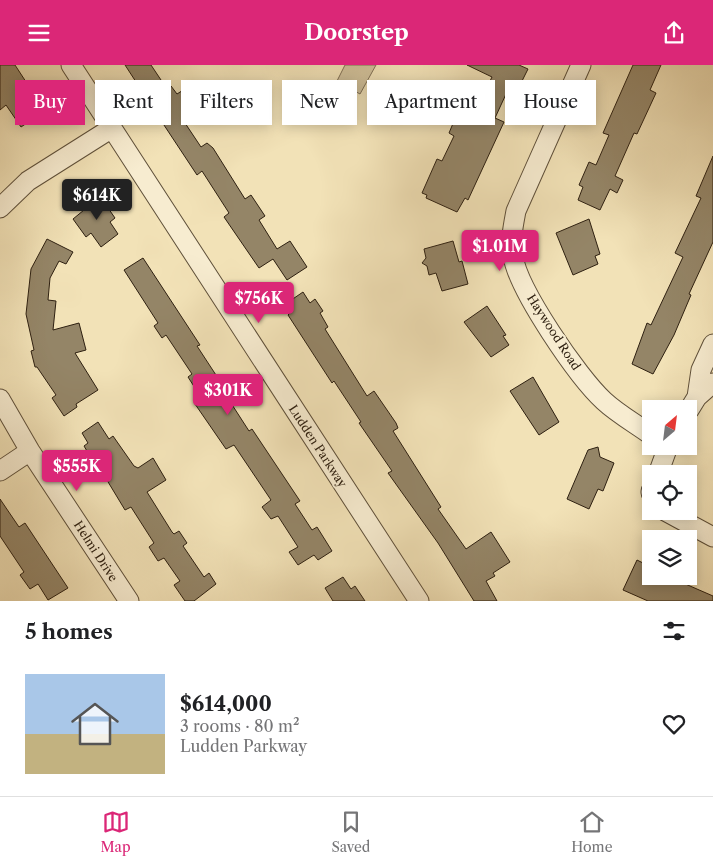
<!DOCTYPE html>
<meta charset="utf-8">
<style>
:root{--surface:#fff;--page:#f2f2f2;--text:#202124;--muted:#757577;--line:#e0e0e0;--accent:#db2777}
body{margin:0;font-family:"Libre Caslon Text",serif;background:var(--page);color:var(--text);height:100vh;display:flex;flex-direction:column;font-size:19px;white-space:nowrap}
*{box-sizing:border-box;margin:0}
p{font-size:16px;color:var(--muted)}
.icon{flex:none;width:28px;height:28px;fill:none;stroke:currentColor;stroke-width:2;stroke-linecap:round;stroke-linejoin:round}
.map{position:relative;height:536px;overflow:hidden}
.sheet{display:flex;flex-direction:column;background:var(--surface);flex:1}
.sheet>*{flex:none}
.hud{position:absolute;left:15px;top:15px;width:684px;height:45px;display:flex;gap:10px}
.needle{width:32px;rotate:28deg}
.tools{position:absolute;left:642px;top:335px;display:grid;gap:10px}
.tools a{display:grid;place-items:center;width:55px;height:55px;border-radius:0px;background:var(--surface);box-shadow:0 2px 12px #0003;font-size:25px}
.price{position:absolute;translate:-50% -42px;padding:0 11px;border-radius:5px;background:var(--accent);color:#fff;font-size:16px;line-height:32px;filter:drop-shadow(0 1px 2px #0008)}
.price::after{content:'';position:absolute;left:50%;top:30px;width:15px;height:11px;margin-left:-8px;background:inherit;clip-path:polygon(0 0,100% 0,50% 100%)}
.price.active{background:#222;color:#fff}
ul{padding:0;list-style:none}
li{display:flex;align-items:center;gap:15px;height:125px;padding:0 25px}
li span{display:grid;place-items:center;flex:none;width:140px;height:100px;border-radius:0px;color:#555}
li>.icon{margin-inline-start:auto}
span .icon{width:60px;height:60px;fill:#fffc;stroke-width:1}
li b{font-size:21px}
h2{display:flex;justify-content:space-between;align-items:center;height:60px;padding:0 25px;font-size:21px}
.chip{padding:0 18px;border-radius:0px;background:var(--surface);box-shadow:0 2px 12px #0003;font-size:18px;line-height:45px}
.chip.active{background:var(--accent);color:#fff}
header{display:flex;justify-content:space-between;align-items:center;height:65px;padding:0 25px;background:var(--accent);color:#fff;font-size:22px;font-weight:700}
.menu{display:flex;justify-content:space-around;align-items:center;height:70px;border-top:1px solid var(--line);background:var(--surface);font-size:14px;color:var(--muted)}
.menu a{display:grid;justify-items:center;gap:2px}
.menu .active{color:var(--accent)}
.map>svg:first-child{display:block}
.green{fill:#d1c19b;stroke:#807056}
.building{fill:#948567;stroke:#2e2011}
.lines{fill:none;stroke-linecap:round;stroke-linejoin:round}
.minor-casing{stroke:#5f503a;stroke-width:21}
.minor{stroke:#f7ecd0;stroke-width:19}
.labels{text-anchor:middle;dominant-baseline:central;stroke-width:4;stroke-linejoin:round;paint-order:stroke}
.street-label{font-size:12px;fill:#2e2011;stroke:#f7ecd0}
</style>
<header><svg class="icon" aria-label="menu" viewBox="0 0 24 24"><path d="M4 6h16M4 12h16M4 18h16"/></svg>Doorstep<svg class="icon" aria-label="share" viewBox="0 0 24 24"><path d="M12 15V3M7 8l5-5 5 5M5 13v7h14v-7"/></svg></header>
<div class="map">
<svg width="713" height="536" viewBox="0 0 713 536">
<rect width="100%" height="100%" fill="#f2e2b7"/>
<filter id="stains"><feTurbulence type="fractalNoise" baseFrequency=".004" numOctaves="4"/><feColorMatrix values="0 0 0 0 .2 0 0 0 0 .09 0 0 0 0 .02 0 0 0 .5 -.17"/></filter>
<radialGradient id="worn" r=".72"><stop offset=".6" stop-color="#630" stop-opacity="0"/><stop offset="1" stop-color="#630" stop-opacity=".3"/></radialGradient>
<path class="green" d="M 345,0 L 376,0 L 360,29 L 337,16 Z"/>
<path class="building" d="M 0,0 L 15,0 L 45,46 L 21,62 L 6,40 L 0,45 Z
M 125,0 L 151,0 L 167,24 L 171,21 L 177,29 L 188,22 L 195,33 L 193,46 L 190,48 L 193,52 L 185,58 L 201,82 L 207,78 L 213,83 L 245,134 L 251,130 L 265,151 L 259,155 L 277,184 L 290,176 L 307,202 L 287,215 L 273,194 L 259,203 L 224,152 L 229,148 L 202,106 L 197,110 L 158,51 L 163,47 L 143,17 L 138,20 Z
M 467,0 L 519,0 L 528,4 L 520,20 L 512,16 L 495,53 L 504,57 L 468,135 L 465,133 L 457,147 L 426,133 L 427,130 L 422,128 L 437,94 L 442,96 L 454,71 L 449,68 L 457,49 L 469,54 L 474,43 L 476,44 L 492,12 Z
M 633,0 L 661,0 L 650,25 L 656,28 L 637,69 L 634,68 L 615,111 L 623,115 L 617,128 L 610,124 L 600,145 L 578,135 L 583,122 L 579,120 L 589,97 L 596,100 L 609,70 L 603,68 Z
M 713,91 L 713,177 L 689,229 L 691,230 L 674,270 L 653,309 L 632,299 L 647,258 L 651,260 L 683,192 L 675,188 L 701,133 L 696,131 Z
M 99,130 L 115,153 L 110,157 L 118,169 L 101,182 L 91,168 L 86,172 L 73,154 L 84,145 L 82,142 Z
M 589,154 L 600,189 L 595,191 L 598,199 L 573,210 L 556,168 Z
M 47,174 L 73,187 L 66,199 L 59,196 L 50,213 L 48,235 L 56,236 L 53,265 L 79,258 L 86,285 L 75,288 L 98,325 L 76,339 L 77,342 L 64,351 L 52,333 L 56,330 L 37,302 L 35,302 L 31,286 L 34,285 L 26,249 L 31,204 Z
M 453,176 L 459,197 L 462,196 L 468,219 L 442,226 L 436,208 L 429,210 L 427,201 L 422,198 L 426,193 L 424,184 Z
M 143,193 L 200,280 L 197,281 L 231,333 L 229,335 L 249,366 L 252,364 L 300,436 L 295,439 L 312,465 L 317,462 L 332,486 L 318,495 L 314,490 L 298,500 L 289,487 L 298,482 L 278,451 L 271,454 L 262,442 L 271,435 L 234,380 L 226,384 L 195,339 L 202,334 L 188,312 L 192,309 L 166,270 L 162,273 L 154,261 L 158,258 L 124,205 Z
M 303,227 L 310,238 L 315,234 L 323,246 L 320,248 L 328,262 L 325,264 L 367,331 L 374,326 L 396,358 L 398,363 L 393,366 L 441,442 L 438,444 L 466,484 L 491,467 L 510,497 L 493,508 L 495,511 L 486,516 L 497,536 L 474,536 L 438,478 L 388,408 L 392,406 L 359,358 L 361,357 L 334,316 L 332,318 L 288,250 L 290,248 L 284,240 Z
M 487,241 L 506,270 L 503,271 L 509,280 L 491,292 L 464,257 Z
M 533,312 L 559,357 L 539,370 L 510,326 Z
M 98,357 L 109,374 L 113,371 L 134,401 L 138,403 L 153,393 L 166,415 L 147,427 L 172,467 L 174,469 L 179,466 L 187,478 L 183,481 L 204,512 L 209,508 L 216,519 L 194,536 L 185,536 L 174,520 L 180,516 L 164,493 L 158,496 L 149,482 L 154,478 L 131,442 L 125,445 L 96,397 L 94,398 L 84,381 L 88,378 L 82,368 Z
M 598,382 L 600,392 L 614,398 L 603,426 L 598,424 L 589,444 L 567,434 L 588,385 Z
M 0,434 L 19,462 L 25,458 L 68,523 L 48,535 L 38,519 L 30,524 L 20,510 L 24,507 L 0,471 Z
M 637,495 L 651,502 L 651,511 L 667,511 L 713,531 L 713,536 L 648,536 L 623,525 Z
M 343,512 L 351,524 L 355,521 L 365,536 L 333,536 L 325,523 Z"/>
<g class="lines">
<g class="minor-casing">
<path id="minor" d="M 71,0 L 419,536
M 581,0 L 516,146 C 513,162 510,175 513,191 C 518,225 578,312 604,336 C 618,349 636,359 651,370
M 0,143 L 28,116 L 112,63
M 697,332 L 701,305 L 713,279
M 0,334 L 30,386 L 129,536
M 689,345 L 697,332 L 713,318
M 0,406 L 30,386
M 658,409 L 666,387 L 665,381
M 651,426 L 651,428
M 665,446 L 713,472"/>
</g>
<use href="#minor" class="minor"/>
</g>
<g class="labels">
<g class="street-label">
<text transform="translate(554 267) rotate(57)">Haywood Road</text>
<text transform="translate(318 381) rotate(57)">Ludden Parkway</text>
<text transform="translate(96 486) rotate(57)">Helmi Drive</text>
</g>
</g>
<rect width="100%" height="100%" filter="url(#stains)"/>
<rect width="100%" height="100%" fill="url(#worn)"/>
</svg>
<div class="tools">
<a><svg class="needle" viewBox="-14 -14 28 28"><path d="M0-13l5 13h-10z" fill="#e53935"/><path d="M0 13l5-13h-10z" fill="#757577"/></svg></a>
<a><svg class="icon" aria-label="locate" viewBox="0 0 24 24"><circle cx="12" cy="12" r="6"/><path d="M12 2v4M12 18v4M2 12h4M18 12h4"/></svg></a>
<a><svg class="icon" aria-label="layers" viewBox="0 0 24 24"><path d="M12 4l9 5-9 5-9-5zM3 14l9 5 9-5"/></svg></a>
</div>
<b class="price active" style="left:97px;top:156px">$614K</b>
<b class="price" style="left:500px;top:207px">$1.01M</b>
<b class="price" style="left:259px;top:259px">$756K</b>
<b class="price" style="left:228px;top:351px">$301K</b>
<b class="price" style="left:77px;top:427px">$555K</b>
<div class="hud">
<a class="chip active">Buy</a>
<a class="chip">Rent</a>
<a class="chip">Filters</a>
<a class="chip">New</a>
<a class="chip">Apartment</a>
<a class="chip">House</a>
</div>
</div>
<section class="sheet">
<h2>5 homes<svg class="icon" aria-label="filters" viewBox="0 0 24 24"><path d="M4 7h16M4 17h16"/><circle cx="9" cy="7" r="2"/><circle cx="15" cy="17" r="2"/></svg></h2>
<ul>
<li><span style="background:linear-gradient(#a9c7e8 60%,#c2b280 0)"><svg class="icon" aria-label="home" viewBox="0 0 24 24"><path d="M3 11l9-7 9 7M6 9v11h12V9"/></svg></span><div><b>$614,000</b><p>3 rooms · 80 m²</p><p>Ludden Parkway</p></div><svg class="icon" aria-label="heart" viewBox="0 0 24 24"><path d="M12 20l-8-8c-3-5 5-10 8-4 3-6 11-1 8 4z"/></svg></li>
</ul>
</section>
<nav class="menu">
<a class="active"><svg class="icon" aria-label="map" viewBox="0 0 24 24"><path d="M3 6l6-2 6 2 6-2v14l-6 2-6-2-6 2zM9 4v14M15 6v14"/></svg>Map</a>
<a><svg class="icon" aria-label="saved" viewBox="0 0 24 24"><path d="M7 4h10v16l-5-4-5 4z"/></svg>Saved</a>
<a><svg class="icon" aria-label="home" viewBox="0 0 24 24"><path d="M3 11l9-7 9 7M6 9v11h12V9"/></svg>Home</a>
</nav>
